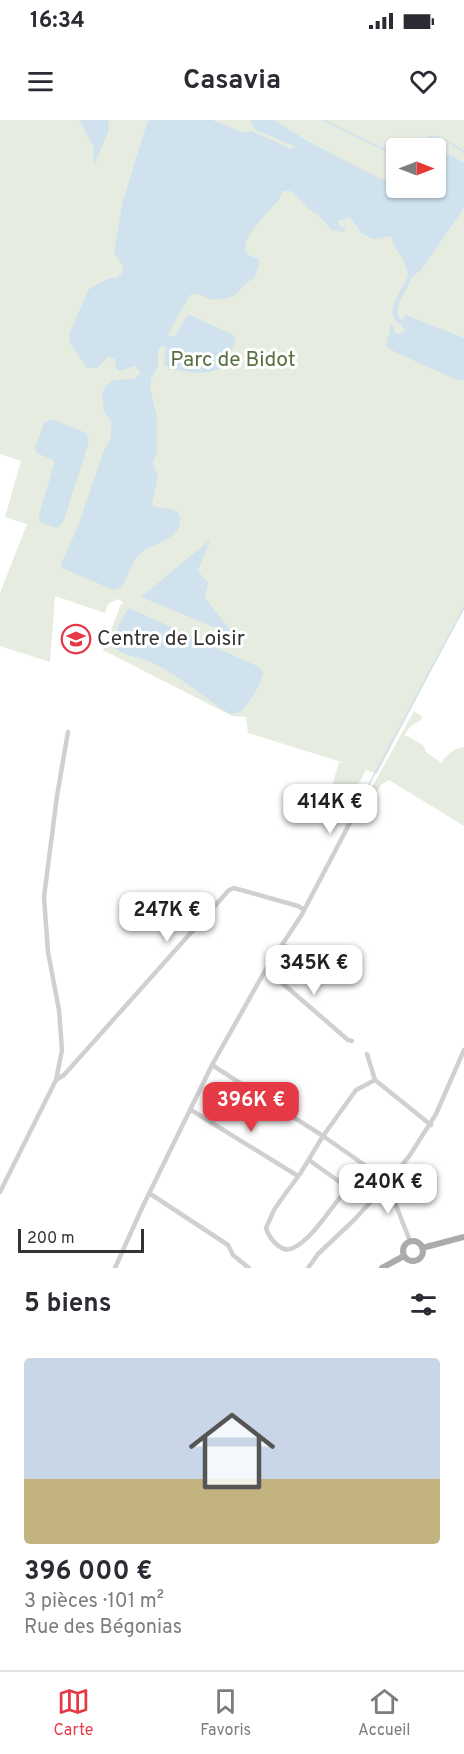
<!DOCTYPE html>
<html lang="fr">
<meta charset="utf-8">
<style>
:root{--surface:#fff;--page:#f7f7f7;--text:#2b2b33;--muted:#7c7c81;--line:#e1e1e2;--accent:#e63946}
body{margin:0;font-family:Overpass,sans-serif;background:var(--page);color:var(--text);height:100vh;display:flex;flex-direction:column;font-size:22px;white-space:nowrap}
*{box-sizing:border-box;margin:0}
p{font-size:20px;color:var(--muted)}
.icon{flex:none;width:33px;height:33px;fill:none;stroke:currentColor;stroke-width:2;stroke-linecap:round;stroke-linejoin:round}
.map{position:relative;height:1148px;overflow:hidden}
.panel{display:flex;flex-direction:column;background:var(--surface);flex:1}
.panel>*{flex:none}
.needle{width:39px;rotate:90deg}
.tools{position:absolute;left:386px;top:18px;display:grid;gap:12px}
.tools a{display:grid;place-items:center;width:60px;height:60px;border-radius:6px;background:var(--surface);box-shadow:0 2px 4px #0004;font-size:30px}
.scale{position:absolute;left:18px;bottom:15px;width:126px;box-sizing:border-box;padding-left:6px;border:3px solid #333;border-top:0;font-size:16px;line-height:21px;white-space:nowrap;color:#333;-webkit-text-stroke:4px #fff;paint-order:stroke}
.price{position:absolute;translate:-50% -51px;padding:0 14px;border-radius:12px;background:#fff;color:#222;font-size:20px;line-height:39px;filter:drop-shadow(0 2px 3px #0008)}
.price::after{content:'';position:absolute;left:50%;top:36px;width:18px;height:14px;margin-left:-9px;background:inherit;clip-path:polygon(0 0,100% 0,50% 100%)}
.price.on{background:var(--accent);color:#fff}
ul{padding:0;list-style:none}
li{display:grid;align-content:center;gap:12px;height:318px;padding:0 24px}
li span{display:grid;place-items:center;height:186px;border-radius:6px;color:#555}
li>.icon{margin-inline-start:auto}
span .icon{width:108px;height:108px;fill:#fffc;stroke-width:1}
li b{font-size:26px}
h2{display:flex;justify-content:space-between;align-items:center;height:72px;padding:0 24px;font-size:26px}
.status{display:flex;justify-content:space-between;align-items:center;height:42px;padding:0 30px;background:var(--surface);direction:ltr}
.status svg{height:16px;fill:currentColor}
header{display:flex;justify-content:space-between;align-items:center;height:78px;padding:0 24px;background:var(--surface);font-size:27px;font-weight:700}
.tabs{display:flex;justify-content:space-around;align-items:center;height:84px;border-top:2px solid var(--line);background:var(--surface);font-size:16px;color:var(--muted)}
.tabs a{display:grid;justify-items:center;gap:3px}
.tabs .on{color:var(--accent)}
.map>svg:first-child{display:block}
.green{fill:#e6ecdf;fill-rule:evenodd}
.water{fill:#cfe2ee}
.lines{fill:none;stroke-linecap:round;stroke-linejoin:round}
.stream{stroke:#cfe2ee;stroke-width:1.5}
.canal{stroke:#cfe2ee;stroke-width:4.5}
.minor{stroke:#d0d0d0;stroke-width:4.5}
.major{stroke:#ababab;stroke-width:6}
.labels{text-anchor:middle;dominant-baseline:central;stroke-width:6;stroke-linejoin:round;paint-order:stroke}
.park-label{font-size:21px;fill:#56703f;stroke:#fff}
.poi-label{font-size:21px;fill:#333;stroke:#fff;text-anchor:start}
</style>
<div class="status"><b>16:34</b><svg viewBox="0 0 49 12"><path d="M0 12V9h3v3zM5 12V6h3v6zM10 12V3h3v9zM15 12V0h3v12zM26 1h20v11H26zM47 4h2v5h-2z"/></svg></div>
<header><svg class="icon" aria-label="menu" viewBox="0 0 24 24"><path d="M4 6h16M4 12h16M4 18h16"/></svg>Casavia<svg class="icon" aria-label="heart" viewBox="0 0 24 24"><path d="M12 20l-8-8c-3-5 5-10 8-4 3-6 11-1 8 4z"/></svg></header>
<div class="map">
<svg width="464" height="1148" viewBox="0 0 464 1148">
<rect width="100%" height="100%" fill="#fff"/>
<path class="green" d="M 0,0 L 464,0 L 464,488 L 377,654 L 366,650 L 345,689 L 327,684 L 339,642 L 351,645 L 248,613 L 246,597 L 232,596 L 103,530 L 121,484 L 124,483 L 118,479 L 108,484 L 105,493 L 55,476 L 50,542 L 0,526 L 0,473 L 27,404 L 5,397 L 21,341 L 0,334 ZM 396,28 L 435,28 L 435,68 L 396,68 Z
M 414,591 L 423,597 L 421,600 C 412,604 408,608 404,617 L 407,616 L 423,625 L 426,632 L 439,641 L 440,644 C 447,635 452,629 464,627 L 464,706 L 389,660 L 382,664 L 356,702 L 356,696 Z"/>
<path class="water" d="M 79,0 L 109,0 L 108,8 L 109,10 L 95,43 L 93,38 L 94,28 Z
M 149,0 L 212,0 L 245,13 L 252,11 L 291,29 L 294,26 L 256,10 L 251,4 L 251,0 L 274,0 L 309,22 L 381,59 L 396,58 L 396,68 L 435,68 L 435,37 C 446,30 454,36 464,43 L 464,88 L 421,150 L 412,157 L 408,154 L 404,141 L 394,126 L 391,116 L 373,119 L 361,113 L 350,97 L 338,101 L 339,106 L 346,108 L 343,112 L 331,110 L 319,95 L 310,90 L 291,71 L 283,71 C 281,75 279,80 276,83 C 268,92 240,119 246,132 C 248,136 254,137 259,139 L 259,145 L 255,157 L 244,165 L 237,174 L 229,178 L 212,180 L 201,175 L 194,174 L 190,175 L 168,214 L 169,217 L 175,216 L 188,194 L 233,215 L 236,218 C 232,226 231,239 225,245 C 213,257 177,253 164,245 L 166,226 L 160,227 L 158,232 L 158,247 L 151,258 L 150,267 L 157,298 L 157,332 L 153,342 L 155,350 L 158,356 L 152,385 C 159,390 172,386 178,393 C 181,396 180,399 180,402 C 178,422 147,423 137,437 C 130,446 128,458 122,467 L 114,470 L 62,448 L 61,445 L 78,406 L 103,333 L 111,317 L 111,301 L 104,291 L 102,276 L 104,268 L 111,261 L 136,258 L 140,253 L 135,246 L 119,251 L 115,247 L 116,241 L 114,238 L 107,237 L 98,248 L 87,248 L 70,223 L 69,214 L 89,169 L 109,158 L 116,158 L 122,153 L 123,146 L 114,133 L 122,84 L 147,3 Z
M 406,195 L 464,218 L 464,259 L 459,261 L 395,232 L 386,226 L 391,205 L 393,205 L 394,212 L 400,214 L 405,211 L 401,204 L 403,198 Z
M 51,299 L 57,301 L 86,313 L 89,321 L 64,400 L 58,408 L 42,403 L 39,400 L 39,395 L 55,341 L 37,333 L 35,328 L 44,303 Z
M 210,420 L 198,451 L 208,463 L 205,478 L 234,515 L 141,477 Z
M 129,488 L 259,547 L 263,553 C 259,568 251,581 241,592 L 230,594 C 203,577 180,556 151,542 C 139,536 122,536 112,526 C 116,513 120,498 129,488 Z"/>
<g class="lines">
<path class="stream" d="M 323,0 L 396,35
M 415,28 C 432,6 446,20 464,32
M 355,690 L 464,488"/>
<path class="canal" d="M 401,202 C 384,192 407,168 410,156"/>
<path class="minor" d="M 283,824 L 315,853 L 322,855
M 266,849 L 348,920 L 352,921
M 367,934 L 375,960
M 212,945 L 323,1016 L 386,1060 L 410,1121
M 56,960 L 64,955 L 229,770 L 234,768 L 241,770 L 298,786 L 303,789
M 191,990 L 298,1056
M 309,1040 L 348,1068
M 369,1048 C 362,1055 354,1061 348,1068 C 332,1085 314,1118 293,1128 C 281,1134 269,1118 266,1108 L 274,1090 L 285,1074 L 300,1054 L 323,1016 L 356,970 L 375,960 L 431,1005
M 0,1072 L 56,960 L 62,930 L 59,890 L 48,832 L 44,777 L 57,676 L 68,612
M 149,1073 L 228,1125 L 233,1135 L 249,1148
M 115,1148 L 142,1088 L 212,945 L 266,849 L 301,796 L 354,695
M 308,1148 L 318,1134 L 354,1100 L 388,1063 L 410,1035 L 436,994 L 464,930"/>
<path class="major" d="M403 1131a10 10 0 1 1 20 0a10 10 0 1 1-20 0Z
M 422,1128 L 464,1117
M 382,1148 L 404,1136"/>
</g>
<defs>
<g id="school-ring" transform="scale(1.5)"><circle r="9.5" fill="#fff" stroke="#e63946" stroke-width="1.5"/><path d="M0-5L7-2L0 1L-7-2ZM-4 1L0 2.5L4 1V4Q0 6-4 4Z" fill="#e63946"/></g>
</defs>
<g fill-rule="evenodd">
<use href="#school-ring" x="76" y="519"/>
</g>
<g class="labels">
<g class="park-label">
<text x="233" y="240">Parc de Bidot</text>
</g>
<g class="poi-label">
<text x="97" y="519">Centre de Loisir</text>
</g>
</g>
</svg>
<div class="tools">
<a><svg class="needle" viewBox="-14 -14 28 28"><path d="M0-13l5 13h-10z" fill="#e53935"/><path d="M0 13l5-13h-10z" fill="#7c7c81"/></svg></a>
</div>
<div class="scale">200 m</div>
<b class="price" style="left:330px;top:715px">414K €</b>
<b class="price" style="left:167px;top:823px">247K €</b>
<b class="price" style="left:314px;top:876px">345K €</b>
<b class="price on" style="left:251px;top:1013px">396K €</b>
<b class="price" style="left:388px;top:1095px">240K €</b>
</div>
<section class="panel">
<h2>5 biens<svg class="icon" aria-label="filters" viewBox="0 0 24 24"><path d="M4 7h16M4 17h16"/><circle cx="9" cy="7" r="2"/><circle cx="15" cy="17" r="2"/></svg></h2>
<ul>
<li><span style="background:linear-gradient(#c9d6e8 65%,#c2b280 0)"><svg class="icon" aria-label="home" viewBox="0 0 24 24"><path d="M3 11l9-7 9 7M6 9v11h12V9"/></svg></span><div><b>396 000 €</b><p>3 pièces · 101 m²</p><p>Rue des Bégonias</p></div></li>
</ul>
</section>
<nav class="tabs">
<a class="on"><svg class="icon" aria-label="map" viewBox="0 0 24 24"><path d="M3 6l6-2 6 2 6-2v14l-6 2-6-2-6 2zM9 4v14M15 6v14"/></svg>Carte</a>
<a><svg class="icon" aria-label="saved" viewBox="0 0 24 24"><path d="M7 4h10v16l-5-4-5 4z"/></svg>Favoris</a>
<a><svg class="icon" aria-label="home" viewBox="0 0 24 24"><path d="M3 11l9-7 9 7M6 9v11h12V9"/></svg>Accueil</a>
</nav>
